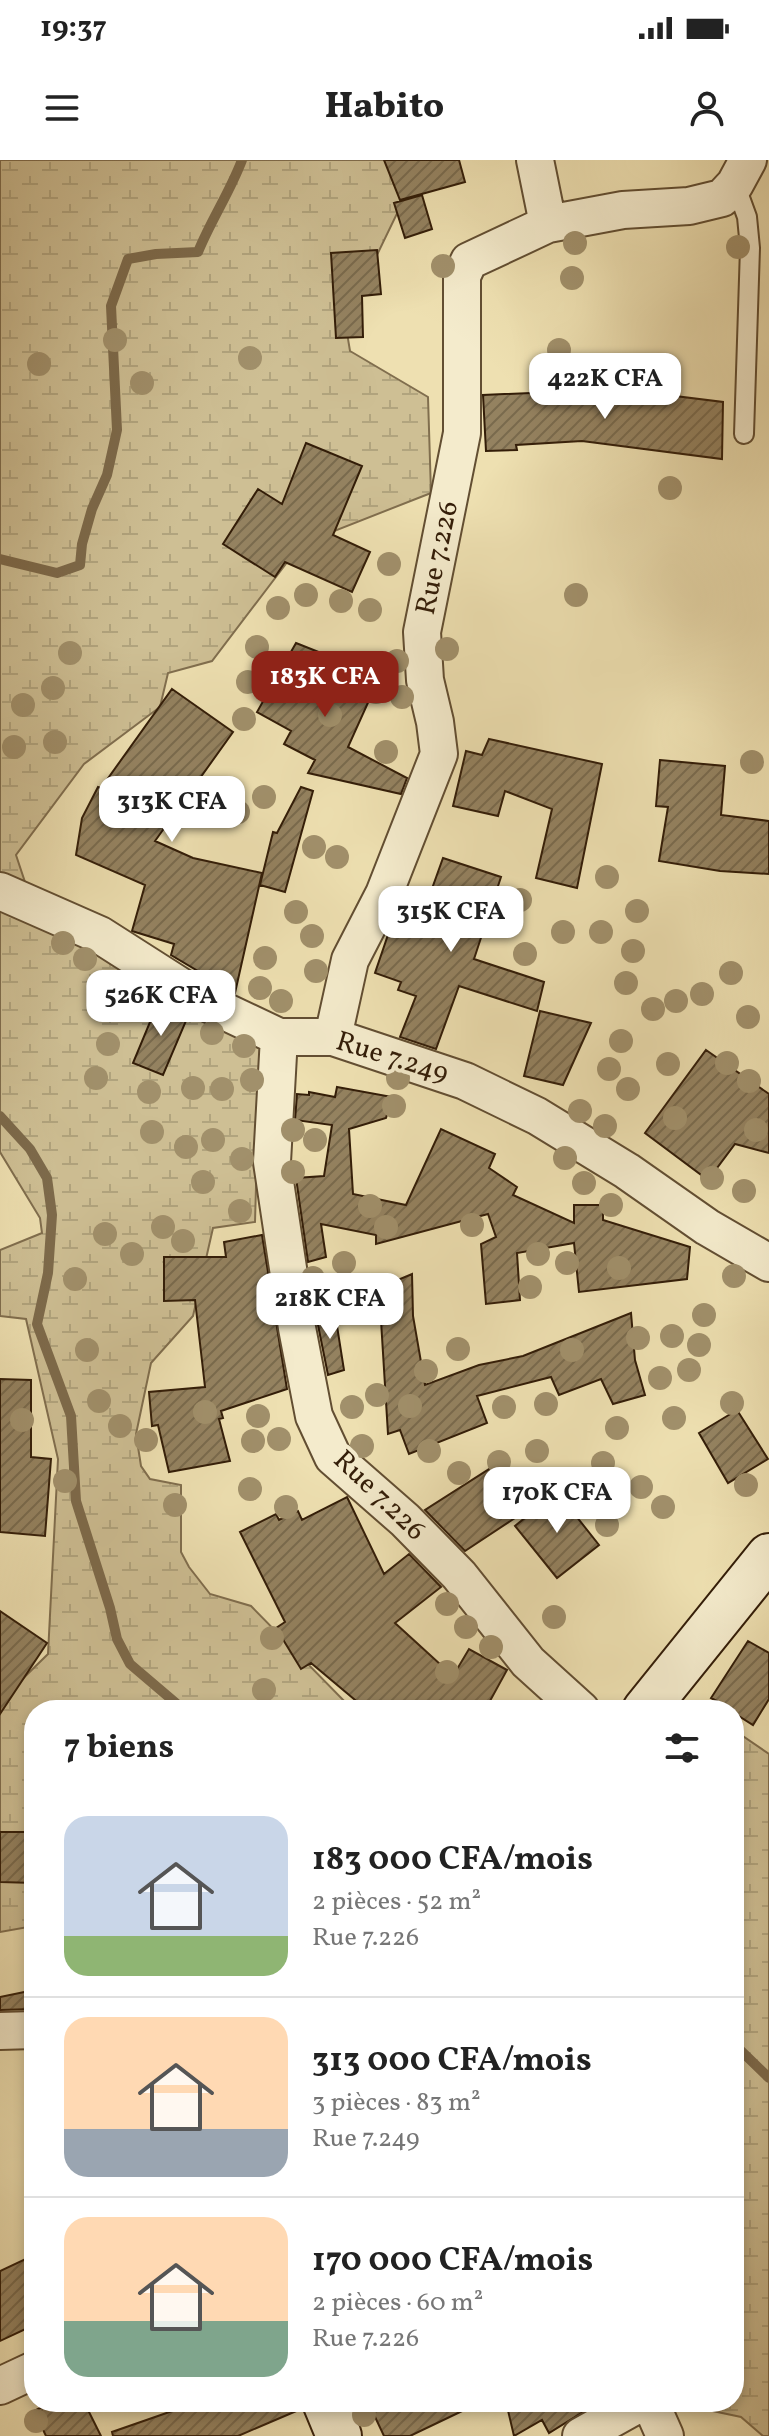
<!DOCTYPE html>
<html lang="fr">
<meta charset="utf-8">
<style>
:root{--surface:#fff;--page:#f6f6f6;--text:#222;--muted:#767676;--line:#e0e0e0;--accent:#8f2418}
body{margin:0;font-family:Vollkorn,serif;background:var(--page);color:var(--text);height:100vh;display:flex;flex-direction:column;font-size:30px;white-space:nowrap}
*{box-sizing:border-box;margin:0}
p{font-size:26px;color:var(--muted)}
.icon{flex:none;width:44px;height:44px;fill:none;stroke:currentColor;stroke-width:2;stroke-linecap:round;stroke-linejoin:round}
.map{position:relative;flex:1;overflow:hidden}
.drawer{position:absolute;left:24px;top:1540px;width:720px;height:712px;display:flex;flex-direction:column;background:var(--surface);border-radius:32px;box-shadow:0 4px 12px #0003}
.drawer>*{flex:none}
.price{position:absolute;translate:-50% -68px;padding:0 18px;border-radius:16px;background:#fff;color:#222;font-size:26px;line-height:52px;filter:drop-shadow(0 2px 4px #0008)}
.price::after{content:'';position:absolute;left:50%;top:48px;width:24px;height:18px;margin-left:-12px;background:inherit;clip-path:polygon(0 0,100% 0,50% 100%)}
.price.active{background:var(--accent);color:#fff}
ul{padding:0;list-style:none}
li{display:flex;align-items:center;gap:24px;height:200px;padding:0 40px}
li+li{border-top:2px solid var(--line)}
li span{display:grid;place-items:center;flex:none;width:224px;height:160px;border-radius:24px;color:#555}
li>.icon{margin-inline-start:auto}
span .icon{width:96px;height:96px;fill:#fffc;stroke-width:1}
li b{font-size:34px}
h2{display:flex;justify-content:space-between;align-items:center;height:96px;padding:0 40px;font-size:34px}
.status{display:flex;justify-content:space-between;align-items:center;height:56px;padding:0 40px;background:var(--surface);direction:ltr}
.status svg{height:22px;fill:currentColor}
header{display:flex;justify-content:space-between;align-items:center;height:104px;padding:0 40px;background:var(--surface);font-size:36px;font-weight:800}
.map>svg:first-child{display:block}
.wetland{fill:url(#wetland-marsh);stroke:#806e4e;stroke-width:2}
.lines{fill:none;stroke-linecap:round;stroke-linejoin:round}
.stream{stroke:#7d6a4b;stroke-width:10}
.building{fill:url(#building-hatch);stroke:#331d08;stroke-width:2}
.lane-casing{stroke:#624e32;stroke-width:22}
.street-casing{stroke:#624e32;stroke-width:40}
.secondary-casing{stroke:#331d08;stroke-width:48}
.lane{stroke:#f4ebcc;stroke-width:18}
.street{stroke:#f4ebcc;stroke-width:36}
.secondary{stroke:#f4ebcc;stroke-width:44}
.tree{fill:#a1906b}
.labels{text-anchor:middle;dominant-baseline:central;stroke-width:8;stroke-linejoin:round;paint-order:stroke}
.street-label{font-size:28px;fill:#331d08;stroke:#f4ebcc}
</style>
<div class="status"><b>19:37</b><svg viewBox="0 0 49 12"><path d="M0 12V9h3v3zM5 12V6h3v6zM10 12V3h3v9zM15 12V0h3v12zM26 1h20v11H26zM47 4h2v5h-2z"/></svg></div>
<header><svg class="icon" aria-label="menu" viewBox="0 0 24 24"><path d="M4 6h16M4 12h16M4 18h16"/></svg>Habito<svg class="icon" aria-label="person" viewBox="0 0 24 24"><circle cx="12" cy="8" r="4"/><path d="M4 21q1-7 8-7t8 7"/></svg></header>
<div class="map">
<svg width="769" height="2276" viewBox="0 0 769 2276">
<defs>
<pattern id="wetland-marsh" width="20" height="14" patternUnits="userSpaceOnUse" patternTransform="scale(2)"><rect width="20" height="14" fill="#cebf94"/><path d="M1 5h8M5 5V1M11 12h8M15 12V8" fill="none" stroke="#b1a47e"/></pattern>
<pattern id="building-hatch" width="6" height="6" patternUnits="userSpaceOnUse" patternTransform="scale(2)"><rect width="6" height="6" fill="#948260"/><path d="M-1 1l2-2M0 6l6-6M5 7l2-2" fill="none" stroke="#796a4d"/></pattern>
</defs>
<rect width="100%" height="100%" fill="#eee0b1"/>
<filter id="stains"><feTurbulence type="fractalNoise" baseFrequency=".0025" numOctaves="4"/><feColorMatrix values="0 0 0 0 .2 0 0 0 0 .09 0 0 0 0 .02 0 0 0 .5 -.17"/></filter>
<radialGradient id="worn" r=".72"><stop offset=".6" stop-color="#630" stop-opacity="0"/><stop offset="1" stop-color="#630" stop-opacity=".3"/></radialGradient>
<path class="wetland" d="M 0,0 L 395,0 L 406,35 L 345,161 L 350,191 L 428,237 L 431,333 L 301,384 L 212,501 L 168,513 L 160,547 L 84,604 L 16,695 L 27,728 L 260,888 L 255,1062 L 213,1068 L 193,1156 L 151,1203 L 136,1274 L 141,1306 L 150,1319 L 181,1325 L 181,1392 L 189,1407 L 210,1434 L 251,1446 L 353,1550 L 34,1550 L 34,1766 L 0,1772 L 0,1541 L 48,1494 L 58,1299 L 26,1159 L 0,1156 L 0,1090 L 42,1073 L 40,1058 L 0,992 Z
M 734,1570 L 769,1594 L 769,2276 L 763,2276 L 741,2257 L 670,2242 L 734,2242 L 734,2113 L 739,2108 L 734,2105 Z"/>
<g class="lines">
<path class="stream" d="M 0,399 L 57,413 L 80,405 L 82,384 L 92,349 L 107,315 L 117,270 L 111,146 L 128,99 L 156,94 L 198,92 C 211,60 230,32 242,0
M 0,956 L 30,989 L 47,1018 L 52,1055 L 48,1113 L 37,1164 L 71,1256 L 76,1341 L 110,1448 L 117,1479 L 130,1504 L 184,1550
M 340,1550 L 343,1548
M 734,1884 L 769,1918"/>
</g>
<path class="building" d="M 384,0 L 459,0 L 465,22 L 400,40 Z
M 422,35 L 432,69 L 405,78 L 394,43 Z
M 377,90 L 381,134 L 362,136 L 363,177 L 336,178 L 331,93 Z
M 578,224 L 723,242 L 722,299 L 582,281 L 516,285 L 517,290 L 486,291 L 483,235 L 577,231 Z
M 306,283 L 362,306 L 333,375 L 370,392 L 352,432 L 285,402 L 275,417 L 223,384 L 258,329 L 282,344 Z
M 296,483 L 354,506 L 347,525 L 371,536 L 348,587 L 407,618 L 401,634 L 308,613 L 315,600 L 284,584 L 291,571 L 257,552 Z
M 172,529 L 233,572 L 155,681 L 193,698 L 262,713 L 235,833 L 171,795 L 174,784 L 132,771 L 145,725 L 76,695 L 82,658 L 98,627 L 101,628 Z
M 489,579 L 602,604 L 577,728 L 536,718 L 552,649 L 505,631 L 498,656 L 453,646 L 466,591 L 482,595 Z
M 660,600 L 725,606 L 721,655 L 769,661 L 769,714 L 720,711 L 659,701 L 668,647 L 656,646 Z
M 301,627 L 313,631 L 285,732 L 260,725 L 273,672 L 277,673 Z
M 443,698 L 501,717 L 474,799 L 544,822 L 537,851 L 459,826 L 436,889 L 400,877 L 416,836 L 398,830 L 401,822 L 375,813 L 390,769 L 415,776 Z
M 160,838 L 188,856 L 163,915 L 133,903 Z
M 540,851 L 591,863 L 563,925 L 524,916 Z
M 706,890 L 769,934 L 769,993 L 735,984 L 708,1020 L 645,973 Z
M 337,927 L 392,937 L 386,958 L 349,969 L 353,1034 L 406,1045 L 441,969 L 495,994 L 489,1008 L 517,1027 L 513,1035 L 574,1063 L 574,1045 L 603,1045 L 603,1060 L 690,1087 L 687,1119 L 579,1132 L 574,1083 L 517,1093 L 520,1140 L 486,1144 L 481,1084 L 496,1077 L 488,1054 L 376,1084 L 376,1075 L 321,1064 L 326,1097 L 308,1102 L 296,1018 L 324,1016 L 332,965 L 295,960 L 297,934 L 309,935 L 309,932 L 335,937 Z
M 262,1075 L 287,1229 L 221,1251 L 223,1258 L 219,1259 L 230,1301 L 169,1312 L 158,1265 L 152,1266 L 149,1232 L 205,1227 L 195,1140 L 164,1141 L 164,1097 L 226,1097 L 224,1082 Z
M 412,1114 L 413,1156 L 425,1225 L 479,1205 L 523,1196 L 631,1153 L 635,1200 L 645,1235 L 613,1244 L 601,1219 L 559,1235 L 551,1217 L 477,1236 L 487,1263 L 409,1294 L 400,1270 L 388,1274 L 379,1128 Z
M 334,1147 L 344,1210 L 328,1215 L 316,1155 Z
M 0,1219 L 31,1220 L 31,1297 L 51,1299 L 45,1376 L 0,1372 Z
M 737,1250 L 768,1299 L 728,1323 L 699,1273 Z
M 494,1306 L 524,1352 L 465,1391 L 425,1350 Z
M 557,1332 L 599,1385 L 557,1418 L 515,1366 Z
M 347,1337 L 384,1414 L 409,1394 L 441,1427 L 395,1463 L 453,1516 L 469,1489 L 507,1510 L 485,1550 L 367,1550 L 311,1503 L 301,1509 L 276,1468 L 285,1462 L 240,1372 L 276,1354 L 279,1360 L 298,1351 L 302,1360 Z
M 0,1451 L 47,1483 L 0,1554 Z
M 748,1481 L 769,1493 L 769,1539 L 753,1565 L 734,1553 L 734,1550 L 711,1538 Z
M 0,1672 L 34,1672 L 34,1723 L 0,1722 Z
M 34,1830 L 34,1849 L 0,1850 L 0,1837 Z
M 34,2095 L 34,2165 L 0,2181 L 0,2111 Z
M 52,2242 L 84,2242 L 101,2276 L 46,2276 L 34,2251 Z
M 198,2242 L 301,2242 L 301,2249 L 238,2276 L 113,2276 L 112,2272 Z
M 368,2242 L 481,2242 L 410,2276 L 384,2276 Z
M 506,2242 L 599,2242 L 549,2273 L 542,2260 L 514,2276 Z"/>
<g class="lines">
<g class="lane-casing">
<path id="lane" d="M 735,24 L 747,57 L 750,88 L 744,274"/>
</g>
<g class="street-casing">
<path id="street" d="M 548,64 L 623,50 L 689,46 L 722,38 L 735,24 L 748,0
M 0,731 L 100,775 L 205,842 L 279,877 L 333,877 L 465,921 L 537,956 L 627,1011 L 707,1067 L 769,1103
M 279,877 L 272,1002 L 297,1168 L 314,1256 L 333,1297 L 405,1360 L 459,1415 L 528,1502 L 581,1550
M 333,877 L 350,800 L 384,734 L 439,594 L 435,562 L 425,520 L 422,472 L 462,273 L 462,116 L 469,101 L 548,64 L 535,0
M 0,1871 L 34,1870
M 0,2226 L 34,2210
M 650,2242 L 665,2276
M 581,2276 L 642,2242"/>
</g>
<g class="secondary-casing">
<path id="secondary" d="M 645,1550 L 769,1396
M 325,2242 L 339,2276"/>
</g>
<use href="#lane" class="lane"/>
<use href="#street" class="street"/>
<use href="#secondary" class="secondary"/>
</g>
<g class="tree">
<circle cx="575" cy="83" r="12"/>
<circle cx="738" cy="87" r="12"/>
<circle cx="443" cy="106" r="12"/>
<circle cx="572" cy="118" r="12"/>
<circle cx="115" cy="180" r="12"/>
<circle cx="559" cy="190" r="12"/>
<circle cx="250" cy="198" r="12"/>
<circle cx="39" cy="204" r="12"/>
<circle cx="142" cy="223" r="12"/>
<circle cx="670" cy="328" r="12"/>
<circle cx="389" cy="404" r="12"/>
<circle cx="306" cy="435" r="12"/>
<circle cx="576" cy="435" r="12"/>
<circle cx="341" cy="441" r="12"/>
<circle cx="278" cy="448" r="12"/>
<circle cx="370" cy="450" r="12"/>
<circle cx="257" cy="487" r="12"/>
<circle cx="447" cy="489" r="12"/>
<circle cx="70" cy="493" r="12"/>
<circle cx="397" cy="501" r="12"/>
<circle cx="248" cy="522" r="12"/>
<circle cx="53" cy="528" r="12"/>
<circle cx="376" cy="532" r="12"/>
<circle cx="402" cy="537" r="12"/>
<circle cx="23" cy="545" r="12"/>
<circle cx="330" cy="555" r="12"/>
<circle cx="244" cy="559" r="12"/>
<circle cx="55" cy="582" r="12"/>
<circle cx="14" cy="587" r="12"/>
<circle cx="386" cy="592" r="12"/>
<circle cx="752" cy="602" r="12"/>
<circle cx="264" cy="637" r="12"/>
<circle cx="194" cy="642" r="12"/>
<circle cx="238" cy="652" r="12"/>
<circle cx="314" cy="687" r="12"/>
<circle cx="337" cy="697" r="12"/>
<circle cx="607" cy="717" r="12"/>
<circle cx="520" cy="740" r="12"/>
<circle cx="637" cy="751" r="12"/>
<circle cx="296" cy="752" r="12"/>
<circle cx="563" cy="772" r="12"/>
<circle cx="601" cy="772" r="12"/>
<circle cx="312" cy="776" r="12"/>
<circle cx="63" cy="783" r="12"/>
<circle cx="633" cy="791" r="12"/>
<circle cx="525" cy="794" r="12"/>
<circle cx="265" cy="798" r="12"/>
<circle cx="85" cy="799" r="12"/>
<circle cx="316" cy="811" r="12"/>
<circle cx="731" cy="813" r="12"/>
<circle cx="626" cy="823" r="12"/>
<circle cx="107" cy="827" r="12"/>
<circle cx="260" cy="828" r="12"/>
<circle cx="702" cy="834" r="12"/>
<circle cx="281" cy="841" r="12"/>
<circle cx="676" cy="841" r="12"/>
<circle cx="653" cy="849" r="12"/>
<circle cx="748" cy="857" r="12"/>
<circle cx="212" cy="873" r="12"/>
<circle cx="621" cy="881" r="12"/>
<circle cx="108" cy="884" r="12"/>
<circle cx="244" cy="886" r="12"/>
<circle cx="727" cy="903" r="12"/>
<circle cx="668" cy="904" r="12"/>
<circle cx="609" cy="909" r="12"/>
<circle cx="96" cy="918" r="12"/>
<circle cx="398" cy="918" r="12"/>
<circle cx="252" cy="920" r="12"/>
<circle cx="749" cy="921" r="12"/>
<circle cx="193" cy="928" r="12"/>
<circle cx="222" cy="929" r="12"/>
<circle cx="628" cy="929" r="12"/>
<circle cx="149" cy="932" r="12"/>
<circle cx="394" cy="946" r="12"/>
<circle cx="580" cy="951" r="12"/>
<circle cx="675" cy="958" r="12"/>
<circle cx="605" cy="966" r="12"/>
<circle cx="293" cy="970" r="12"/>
<circle cx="756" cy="970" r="12"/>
<circle cx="152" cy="972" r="12"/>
<circle cx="213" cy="980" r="12"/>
<circle cx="315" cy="980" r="12"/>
<circle cx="186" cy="987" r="12"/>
<circle cx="565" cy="998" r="12"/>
<circle cx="242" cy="999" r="12"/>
<circle cx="293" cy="1012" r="12"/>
<circle cx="712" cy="1018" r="12"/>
<circle cx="203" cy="1022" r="12"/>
<circle cx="584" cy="1023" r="12"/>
<circle cx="744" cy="1031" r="12"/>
<circle cx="611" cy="1045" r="12"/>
<circle cx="370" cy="1046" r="12"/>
<circle cx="240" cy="1051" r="12"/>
<circle cx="472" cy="1065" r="12"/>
<circle cx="163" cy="1067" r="12"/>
<circle cx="386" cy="1067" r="12"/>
<circle cx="105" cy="1074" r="12"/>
<circle cx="183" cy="1081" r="12"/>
<circle cx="132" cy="1094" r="12"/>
<circle cx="538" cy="1094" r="12"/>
<circle cx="344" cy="1103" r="12"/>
<circle cx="567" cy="1103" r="12"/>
<circle cx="619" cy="1108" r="12"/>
<circle cx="734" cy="1116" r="12"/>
<circle cx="313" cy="1118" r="12"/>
<circle cx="75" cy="1119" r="12"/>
<circle cx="360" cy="1125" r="12"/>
<circle cx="530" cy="1127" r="12"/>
<circle cx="329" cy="1142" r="12"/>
<circle cx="704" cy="1155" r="12"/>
<circle cx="672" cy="1176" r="12"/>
<circle cx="638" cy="1178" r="12"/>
<circle cx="699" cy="1185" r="12"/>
<circle cx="458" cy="1189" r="12"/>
<circle cx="87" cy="1190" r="12"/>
<circle cx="572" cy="1190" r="12"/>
<circle cx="689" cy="1210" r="12"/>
<circle cx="426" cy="1211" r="12"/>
<circle cx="660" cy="1218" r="12"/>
<circle cx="377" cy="1235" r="12"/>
<circle cx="99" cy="1241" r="12"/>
<circle cx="732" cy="1243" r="12"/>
<circle cx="546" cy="1244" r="12"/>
<circle cx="410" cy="1246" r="12"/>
<circle cx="352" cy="1247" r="12"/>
<circle cx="504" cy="1247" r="12"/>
<circle cx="205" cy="1252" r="12"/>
<circle cx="258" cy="1256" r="12"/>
<circle cx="674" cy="1258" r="12"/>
<circle cx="22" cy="1260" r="12"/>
<circle cx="120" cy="1266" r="12"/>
<circle cx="617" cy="1268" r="12"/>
<circle cx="279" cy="1279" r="12"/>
<circle cx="146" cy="1280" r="12"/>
<circle cx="253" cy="1281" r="12"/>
<circle cx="362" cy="1286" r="12"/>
<circle cx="429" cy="1291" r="12"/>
<circle cx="537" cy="1291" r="12"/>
<circle cx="499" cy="1302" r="12"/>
<circle cx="603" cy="1303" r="12"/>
<circle cx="459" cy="1313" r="12"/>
<circle cx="544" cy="1320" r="12"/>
<circle cx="65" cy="1321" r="12"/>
<circle cx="746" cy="1325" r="12"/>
<circle cx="641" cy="1327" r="12"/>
<circle cx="580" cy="1328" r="12"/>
<circle cx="250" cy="1329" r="12"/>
<circle cx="175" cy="1345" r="12"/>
<circle cx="286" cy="1347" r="12"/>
<circle cx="663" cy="1347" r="12"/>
<circle cx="607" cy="1365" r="12"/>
<circle cx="447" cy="1444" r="12"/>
<circle cx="554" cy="1457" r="12"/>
<circle cx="466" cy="1467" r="12"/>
<circle cx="272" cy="1478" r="12"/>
<circle cx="491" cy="1487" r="12"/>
<circle cx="447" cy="1512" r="12"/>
<circle cx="264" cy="1530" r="12"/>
<circle cx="364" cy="2255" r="12"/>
<circle cx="36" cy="2261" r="12"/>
</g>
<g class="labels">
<g class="street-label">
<text transform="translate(438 398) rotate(-78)">Rue 7.226</text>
<text transform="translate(392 898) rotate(17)">Rue 7.249</text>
<text transform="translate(379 1336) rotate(44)">Rue 7.226</text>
</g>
</g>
<rect width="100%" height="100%" filter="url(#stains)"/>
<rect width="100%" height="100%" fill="url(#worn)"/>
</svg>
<b class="price" style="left:605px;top:261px">422K CFA</b>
<b class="price active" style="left:325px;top:559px">183K CFA</b>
<b class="price" style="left:172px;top:684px">313K CFA</b>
<b class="price" style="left:451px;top:794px">315K CFA</b>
<b class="price" style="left:161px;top:878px">526K CFA</b>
<b class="price" style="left:330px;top:1181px">218K CFA</b>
<b class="price" style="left:557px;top:1375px">170K CFA</b>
<section class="drawer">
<h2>7 biens<svg class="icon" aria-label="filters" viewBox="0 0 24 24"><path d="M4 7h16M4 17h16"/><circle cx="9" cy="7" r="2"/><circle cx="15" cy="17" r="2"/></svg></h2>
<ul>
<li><span style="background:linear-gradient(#c9d6e8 75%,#8fb573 0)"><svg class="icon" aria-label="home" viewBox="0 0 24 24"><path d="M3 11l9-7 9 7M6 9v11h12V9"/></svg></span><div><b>183 000 CFA/mois</b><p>2 pièces · 52 m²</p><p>Rue 7.226</p></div></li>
<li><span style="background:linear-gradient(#ffd9b3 70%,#9aa5b1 0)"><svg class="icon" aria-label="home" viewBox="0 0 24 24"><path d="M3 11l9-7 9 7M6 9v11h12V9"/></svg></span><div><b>313 000 CFA/mois</b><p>3 pièces · 83 m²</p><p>Rue 7.249</p></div></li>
<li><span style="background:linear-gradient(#ffd9b3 65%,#7fa58c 0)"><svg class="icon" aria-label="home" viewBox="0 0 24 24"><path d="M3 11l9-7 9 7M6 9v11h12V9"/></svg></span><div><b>170 000 CFA/mois</b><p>2 pièces · 60 m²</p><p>Rue 7.226</p></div></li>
</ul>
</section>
</div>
